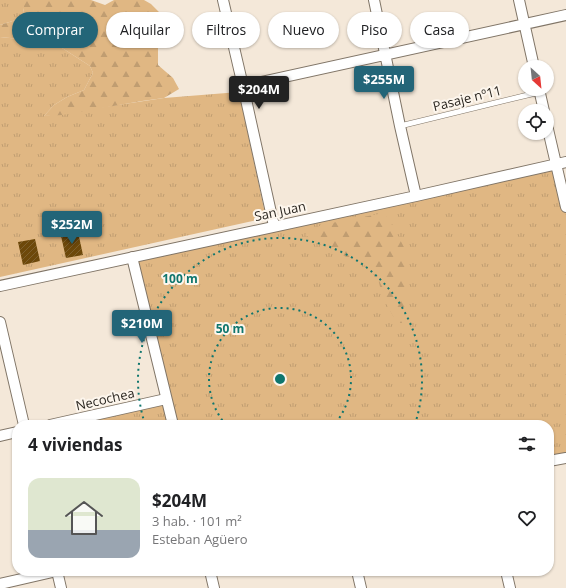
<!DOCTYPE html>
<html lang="es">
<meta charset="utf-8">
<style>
:root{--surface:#fff;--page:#f2f2f2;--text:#202124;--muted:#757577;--line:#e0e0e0;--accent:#236578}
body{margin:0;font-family:"Open Sans",sans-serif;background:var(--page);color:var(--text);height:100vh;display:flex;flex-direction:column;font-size:15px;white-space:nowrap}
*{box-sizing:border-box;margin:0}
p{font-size:13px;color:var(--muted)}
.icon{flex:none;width:22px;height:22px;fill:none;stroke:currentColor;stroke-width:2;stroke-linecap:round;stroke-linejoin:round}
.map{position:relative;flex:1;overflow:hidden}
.side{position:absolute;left:12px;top:420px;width:542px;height:156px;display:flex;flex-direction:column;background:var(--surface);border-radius:16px;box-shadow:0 1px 3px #0004}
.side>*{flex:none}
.top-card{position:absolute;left:12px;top:12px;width:542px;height:36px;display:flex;gap:8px}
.needle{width:26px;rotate:153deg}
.fabs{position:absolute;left:518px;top:60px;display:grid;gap:8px}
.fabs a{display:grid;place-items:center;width:36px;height:36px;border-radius:50%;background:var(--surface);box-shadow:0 1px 3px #0004;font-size:20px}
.price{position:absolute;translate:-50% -34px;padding:0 9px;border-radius:4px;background:var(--accent);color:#fff;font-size:13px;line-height:26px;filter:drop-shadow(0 1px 2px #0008)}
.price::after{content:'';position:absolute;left:50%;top:24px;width:12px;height:9px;margin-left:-6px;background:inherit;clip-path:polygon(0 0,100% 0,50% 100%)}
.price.current{background:#222;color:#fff}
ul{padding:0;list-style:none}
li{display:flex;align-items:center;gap:12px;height:100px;padding:0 16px}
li+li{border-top:1px solid var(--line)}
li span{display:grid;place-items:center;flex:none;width:112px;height:80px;border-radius:12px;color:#555}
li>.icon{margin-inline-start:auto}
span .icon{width:48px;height:48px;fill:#fffc;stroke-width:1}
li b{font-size:17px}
h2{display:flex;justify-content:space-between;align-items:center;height:48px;padding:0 16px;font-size:17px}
.chip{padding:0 14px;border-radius:18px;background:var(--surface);box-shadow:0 1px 3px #0004;font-size:14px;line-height:36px}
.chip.current{background:var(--accent);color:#fff}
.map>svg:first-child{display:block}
.grass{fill:url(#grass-tufts)}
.forest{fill:url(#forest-firs)}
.building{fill:url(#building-hatch)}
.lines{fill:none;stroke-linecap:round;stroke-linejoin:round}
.service-casing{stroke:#807567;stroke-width:6}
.minor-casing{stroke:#807567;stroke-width:12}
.service{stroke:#fff;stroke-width:5}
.minor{stroke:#fff;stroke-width:10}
.ring{fill:none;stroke:#0f766e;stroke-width:2;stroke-dasharray:2 4}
.labels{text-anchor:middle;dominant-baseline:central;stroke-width:4;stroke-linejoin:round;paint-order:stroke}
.street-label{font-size:13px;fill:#2c2822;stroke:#fdf6ed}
.centre{fill:#0f766e;stroke:#fdf6ed;stroke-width:2}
.ring-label{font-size:12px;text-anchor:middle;font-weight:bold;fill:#0f766e;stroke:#fdf6ed;stroke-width:4;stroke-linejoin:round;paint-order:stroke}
</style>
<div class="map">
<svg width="566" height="588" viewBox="0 0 566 588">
<defs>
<pattern id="grass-tufts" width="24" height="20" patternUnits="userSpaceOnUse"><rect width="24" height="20" fill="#e0b783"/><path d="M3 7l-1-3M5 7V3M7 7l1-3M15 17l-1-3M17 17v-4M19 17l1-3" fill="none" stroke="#c09d71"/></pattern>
<pattern id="forest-firs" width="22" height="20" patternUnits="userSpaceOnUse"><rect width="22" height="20" fill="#e0b783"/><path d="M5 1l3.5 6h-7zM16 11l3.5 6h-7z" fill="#c09d71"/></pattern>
<pattern id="building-hatch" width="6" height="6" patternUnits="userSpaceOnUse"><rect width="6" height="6" fill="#6d480a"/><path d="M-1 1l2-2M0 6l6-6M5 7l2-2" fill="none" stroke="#7e602e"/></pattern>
</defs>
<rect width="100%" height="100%" fill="#f4e8d9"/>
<path class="grass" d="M 0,0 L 24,0 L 24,8 L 22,18 L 0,25 Z
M 0,37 L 20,39 L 37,39 L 59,46 L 90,66 L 93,73 L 84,90 L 67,97 L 54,105 L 44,116 L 164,98 L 239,92 L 266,218 L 0,277 Z
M 555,164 L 566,207 L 566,458 L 549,461 L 549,425 L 50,425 L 166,399 L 132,257 Z"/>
<path class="forest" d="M 24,0 L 91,0 L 105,5 L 114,0 L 144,0 L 151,4 L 165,18 L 158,35 L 158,65 L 173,78 L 179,89 L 164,98 L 142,101 L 62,115 L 44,116 L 54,105 L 67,97 L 84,90 L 93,73 L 90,66 L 59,46 L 37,39 L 20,39 L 0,37 L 0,25 L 22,18 L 24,8 Z
M 384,213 L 394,228 L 407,253 L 407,323 L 397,323 L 383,298 L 377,275 L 362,263 L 346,257 L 327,245 L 305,235 L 321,225 Z"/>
<path class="building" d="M 78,232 L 83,255 L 66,258 L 61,236 Z
M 35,239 L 40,261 L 23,265 L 18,242 Z"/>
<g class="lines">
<g class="service-casing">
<path id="service" d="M 400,126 L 540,92"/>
</g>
<g class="minor-casing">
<path id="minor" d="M 223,0 L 243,86 L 274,226
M 374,0 L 400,126 L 416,196
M 519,0 L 534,67
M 243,86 L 566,15
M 539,89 L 544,111
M 547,125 L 566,207
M 132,257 L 173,425
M 0,286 L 416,196 L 566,162
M 0,322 L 24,425
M 50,425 L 166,399
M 0,436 L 17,432
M 549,461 L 566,458
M 57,571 L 61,588
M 210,571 L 214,588
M 357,571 L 361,588
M 506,571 L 510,588
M 0,584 L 57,571"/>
</g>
<use href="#service" class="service"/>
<use href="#minor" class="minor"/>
</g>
<g class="ring">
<path d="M226 425A71 71 0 1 1 334 425"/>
<path d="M145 424A142 142 0 1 1 415 424"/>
</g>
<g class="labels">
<g class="street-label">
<text transform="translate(467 98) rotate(-14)">Pasaje nº11</text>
<text transform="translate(280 211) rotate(-12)">San Juan</text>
<text transform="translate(105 399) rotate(-13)">Necochea</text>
</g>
</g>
<circle cx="280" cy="379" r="6" class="centre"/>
<g class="ring-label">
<text x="180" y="283">100 m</text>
<text x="230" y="333">50 m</text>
</g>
</svg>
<div class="fabs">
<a><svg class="needle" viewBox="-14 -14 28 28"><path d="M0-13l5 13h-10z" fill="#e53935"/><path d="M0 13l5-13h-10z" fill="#757577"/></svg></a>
<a><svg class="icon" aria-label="locate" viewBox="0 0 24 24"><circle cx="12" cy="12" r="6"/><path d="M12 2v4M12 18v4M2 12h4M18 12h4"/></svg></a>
</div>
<b class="price" style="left:384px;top:100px">$255M</b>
<b class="price current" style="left:259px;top:110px">$204M</b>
<b class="price" style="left:72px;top:245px">$252M</b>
<b class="price" style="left:142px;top:344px">$210M</b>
<div class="top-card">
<a class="chip current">Comprar</a>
<a class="chip">Alquilar</a>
<a class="chip">Filtros</a>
<a class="chip">Nuevo</a>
<a class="chip">Piso</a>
<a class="chip">Casa</a>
</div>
<section class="side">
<h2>4 viviendas<svg class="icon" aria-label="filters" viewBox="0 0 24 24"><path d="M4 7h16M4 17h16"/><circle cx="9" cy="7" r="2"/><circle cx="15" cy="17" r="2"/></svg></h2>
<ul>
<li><span style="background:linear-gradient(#dfe7d0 65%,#9aa5b1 0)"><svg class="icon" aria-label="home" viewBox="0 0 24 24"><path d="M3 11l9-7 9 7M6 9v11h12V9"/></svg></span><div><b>$204M</b><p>3 hab. · 101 m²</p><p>Esteban Agüero</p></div><svg class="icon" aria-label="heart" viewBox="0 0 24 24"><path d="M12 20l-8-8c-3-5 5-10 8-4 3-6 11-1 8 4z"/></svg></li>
</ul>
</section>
</div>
